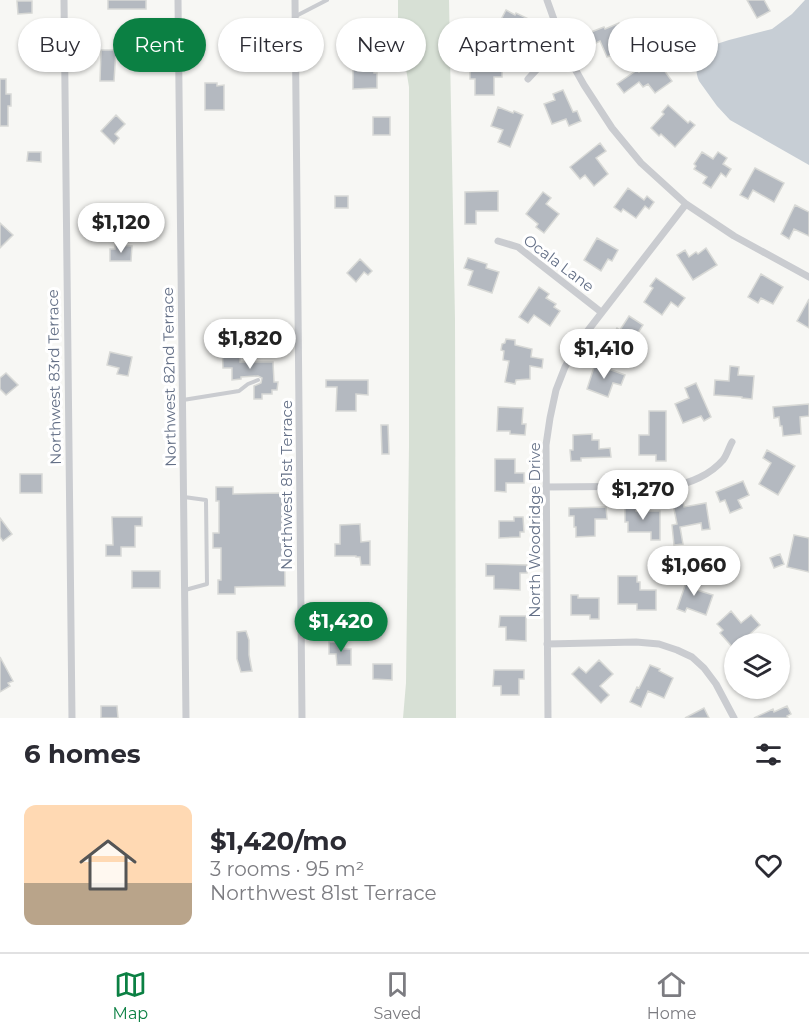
<!DOCTYPE html>
<meta charset="utf-8">
<style>
:root{--surface:#fff;--page:#f2f2f3;--text:#2b2b33;--muted:#7c7c81;--line:#e1e1e2;--accent:#0b8043}
body{margin:0;font-family:Montserrat,sans-serif;background:var(--page);color:var(--text);height:100vh;display:flex;flex-direction:column;font-size:22px;white-space:nowrap}
*{box-sizing:border-box;margin:0}
p{font-size:20px;color:var(--muted)}
.icon{flex:none;width:33px;height:33px;fill:none;stroke:currentColor;stroke-width:2;stroke-linecap:round;stroke-linejoin:round}
.map{position:relative;height:718px;overflow:hidden}
.side{display:flex;flex-direction:column;background:var(--surface);flex:1}
.side>*{flex:none}
.hud{position:absolute;left:18px;top:18px;width:774px;height:54px;display:flex;gap:12px}
.controls{position:absolute;left:724px;top:633px;display:grid;gap:12px}
.controls a{display:grid;place-items:center;width:66px;height:66px;border-radius:50%;background:var(--surface);box-shadow:0 2px 4px #0004;font-size:30px}
.price{position:absolute;translate:-50% -51px;padding:0 14px;border-radius:21px;background:#fff;color:#222;font-size:20px;line-height:39px;filter:drop-shadow(0 2px 3px #0008)}
.price::after{content:'';position:absolute;left:50%;top:36px;width:18px;height:14px;margin-left:-9px;background:inherit;clip-path:polygon(0 0,100% 0,50% 100%)}
.price.on{background:var(--accent);color:#fff}
ul{padding:0;list-style:none}
li{display:flex;align-items:center;gap:18px;height:150px;padding:0 24px}
li+li{border-top:2px solid var(--line)}
li span{display:grid;place-items:center;flex:none;width:168px;height:120px;border-radius:12px;color:#555}
li>.icon{margin-inline-start:auto}
span .icon{width:72px;height:72px;fill:#fffc;stroke-width:1}
li b{font-size:26px}
h2{display:flex;justify-content:space-between;align-items:center;height:72px;padding:0 24px;font-size:26px}
.pill{padding:0 21px;border-radius:27px;background:var(--surface);box-shadow:0 2px 4px #0004;font-size:21px;line-height:54px}
.pill.on{background:var(--accent);color:#fff}
.menu{display:flex;justify-content:space-around;align-items:center;height:84px;border-top:2px solid var(--line);background:var(--surface);font-size:16px;color:var(--muted)}
.menu a{display:grid;justify-items:center;gap:3px}
.menu .on{color:var(--accent)}
.map>svg:first-child{display:block}
.green{fill:#d7e0d5}
.water{fill:#c7ced5}
.building{fill:#b4b9c0;stroke:#d8d9d6;stroke-width:1.5}
.lines{fill:none;stroke-linecap:round;stroke-linejoin:round}
.service{stroke:#caccd0;stroke-width:4}
.minor{stroke:#caccd0;stroke-width:7}
.labels{text-anchor:middle;dominant-baseline:central;stroke-width:6;stroke-linejoin:round;paint-order:stroke}
.street-label{font-size:15px;fill:#647087;stroke:#fff}
</style>
<div class="map">
<svg width="809" height="718" viewBox="0 0 809 718">
<rect width="100%" height="100%" fill="#f7f7f4"/>
<path class="green" d="M 398,0 L 449,0 L 455,319 L 456,718 L 403,718 L 406,683 L 409,446 L 409,87 L 398,20 Z"/>
<path class="water" d="M 805,0 L 809,0 L 809,165 L 730,120 L 717,106 L 699,81 C 695,72 695,57 701,49 L 729,40 L 772,29 L 792,14 Z"/>
<path class="building" d="M 108,0 L 146,0 L 146,9 L 108,9 Z
M 747,0 L 764,0 L 770,11 L 757,18 Z
M 17,1 L 32,1 L 32,13 L 18,14 Z
M 506,10 L 515,15 L 516,13 L 537,23 L 532,32 L 520,26 L 510,45 L 492,37 Z
M 619,23 L 626,41 L 631,39 L 634,46 L 607,57 L 600,41 L 596,43 L 591,32 L 604,27 L 605,29 Z
M 392,43 L 401,43 L 401,56 L 392,56 Z
M 671,49 L 676,55 L 661,66 L 672,81 L 655,93 L 648,84 L 643,87 L 639,82 L 624,93 L 617,84 L 637,70 L 639,72 Z
M 101,50 L 116,50 L 114,81 L 100,81 Z
M 353,58 L 374,58 L 374,73 L 377,73 L 377,88 L 353,89 Z
M 470,68 L 502,69 L 502,77 L 494,77 L 494,95 L 475,95 L 475,79 L 470,79 Z
M 0,79 L 6,79 L 6,94 L 11,94 L 11,106 L 8,106 L 8,126 L 0,126 Z
M 205,83 L 217,83 L 217,86 L 224,85 L 224,110 L 205,110 Z
M 563,90 L 573,112 L 577,111 L 581,121 L 569,126 L 566,119 L 552,124 L 544,104 L 555,100 L 553,94 Z
M 668,105 L 688,123 L 690,121 L 695,125 L 675,147 L 661,134 L 659,136 L 651,128 L 664,114 L 662,112 Z
M 498,107 L 513,113 L 514,111 L 523,115 L 510,147 L 498,142 L 503,130 L 491,126 Z
M 116,115 L 125,124 L 115,134 L 119,138 L 114,144 L 101,131 Z
M 373,117 L 390,117 L 390,135 L 373,135 Z
M 600,143 L 606,151 L 596,158 L 608,174 L 594,186 L 585,175 L 580,179 L 570,167 Z
M 28,152 L 41,152 L 41,162 L 27,161 Z
M 702,152 L 713,159 L 718,152 L 727,158 L 723,164 L 731,169 L 726,177 L 721,173 L 711,188 L 703,183 L 707,177 L 694,169 L 696,166 L 694,164 Z
M 755,168 L 784,183 L 774,202 L 753,190 L 748,199 L 740,195 Z
M 628,188 L 644,200 L 647,196 L 654,202 L 649,209 L 645,206 L 636,218 L 623,209 L 621,212 L 614,207 Z
M 498,191 L 498,211 L 476,211 L 476,224 L 465,224 L 465,192 Z
M 543,192 L 551,198 L 546,204 L 559,214 L 544,233 L 536,227 L 538,224 L 526,214 Z
M 335,196 L 348,196 L 348,208 L 335,208 Z
M 795,205 L 809,212 L 809,236 L 794,229 L 789,239 L 781,234 Z
M 0,223 L 13,235 L 0,248 Z
M 597,238 L 618,250 L 612,261 L 608,259 L 601,271 L 584,260 Z
M 115,245 L 132,246 L 131,261 L 110,261 L 110,249 L 115,249 Z
M 706,248 L 717,265 L 693,280 L 677,255 L 685,250 L 689,257 L 696,252 L 698,254 Z
M 468,258 L 487,264 L 486,268 L 499,272 L 492,293 L 468,285 L 473,271 L 464,268 Z
M 360,259 L 372,271 L 368,275 L 364,272 L 356,282 L 347,273 Z
M 761,274 L 783,287 L 773,304 L 761,298 L 758,303 L 748,297 Z
M 656,278 L 685,298 L 678,307 L 671,302 L 662,315 L 644,302 L 653,288 L 650,286 Z
M 539,287 L 549,294 L 546,298 L 556,304 L 554,307 L 560,311 L 550,326 L 534,315 L 528,323 L 519,317 Z
M 809,299 L 809,328 L 797,321 Z
M 629,316 L 643,325 L 629,347 L 612,337 L 617,328 L 620,330 Z
M 506,339 L 515,340 L 515,345 L 532,349 L 531,357 L 543,359 L 542,368 L 530,366 L 530,379 L 516,380 L 515,384 L 505,382 L 509,361 L 503,360 L 504,351 L 501,350 L 502,344 L 505,343 Z
M 222,344 L 235,344 L 235,348 L 240,348 L 240,362 L 273,362 L 274,382 L 278,382 L 277,390 L 272,390 L 272,394 L 262,394 L 262,399 L 254,399 L 254,386 L 261,383 L 262,378 L 258,376 L 241,377 L 241,379 L 232,380 L 232,368 L 223,368 Z
M 110,352 L 132,357 L 128,376 L 117,374 L 119,368 L 107,365 Z
M 595,364 L 625,375 L 621,385 L 613,383 L 608,397 L 587,389 Z
M 730,366 L 739,367 L 738,375 L 754,376 L 752,399 L 742,398 L 742,397 L 714,395 L 715,380 L 729,381 Z
M 6,373 L 18,385 L 6,395 L 0,389 L 0,378 Z
M 326,380 L 368,380 L 368,395 L 356,394 L 356,411 L 336,411 L 337,387 L 326,387 Z
M 696,383 L 711,417 L 704,421 L 701,416 L 683,423 L 675,404 L 689,398 L 685,388 Z
M 809,404 L 809,416 L 800,417 L 801,434 L 783,436 L 782,426 L 780,426 L 779,417 L 774,418 L 773,407 Z
M 498,407 L 523,408 L 522,424 L 526,424 L 525,435 L 510,434 L 510,431 L 497,431 Z
M 649,411 L 666,411 L 666,461 L 656,461 L 656,455 L 639,455 L 639,435 L 649,435 Z
M 381,425 L 388,425 L 389,454 L 382,454 Z
M 592,434 L 592,440 L 599,440 L 599,449 L 610,448 L 611,457 L 581,458 L 581,461 L 571,461 L 570,450 L 573,450 L 573,435 Z
M 767,450 L 795,466 L 778,495 L 759,484 L 771,463 L 763,458 Z
M 495,459 L 515,459 L 515,473 L 524,473 L 524,483 L 506,483 L 506,492 L 495,491 Z
M 20,474 L 42,474 L 42,493 L 20,493 Z
M 743,481 L 749,495 L 738,500 L 742,508 L 730,513 L 725,500 L 720,502 L 716,492 Z
M 216,487 L 233,487 L 233,494 L 284,493 L 285,586 L 235,587 L 235,594 L 218,594 L 218,580 L 221,580 L 221,548 L 213,548 L 213,533 L 219,533 L 219,501 L 216,501 Z
M 683,502 L 684,507 L 706,503 L 710,529 L 702,530 L 701,523 L 680,527 L 683,544 L 674,545 L 672,525 L 677,524 L 673,504 Z
M 625,505 L 636,505 L 636,511 L 660,511 L 660,540 L 651,540 L 651,532 L 628,532 L 628,522 L 625,522 Z
M 606,507 L 607,519 L 595,519 L 595,536 L 576,537 L 576,527 L 574,527 L 574,516 L 569,516 L 569,508 Z
M 112,517 L 142,517 L 142,526 L 135,526 L 135,547 L 121,547 L 121,556 L 106,556 L 106,545 L 113,545 Z
M 514,517 L 523,517 L 524,532 L 520,532 L 520,537 L 499,538 L 499,521 L 514,521 Z
M 0,518 L 12,534 L 3,541 L 0,537 Z
M 360,524 L 361,542 L 370,541 L 370,565 L 361,565 L 360,557 L 356,557 L 356,556 L 335,556 L 335,544 L 340,544 L 340,525 Z
M 794,535 L 809,538 L 809,572 L 787,567 Z
M 780,554 L 784,564 L 774,568 L 770,558 Z
M 486,564 L 527,565 L 527,573 L 520,573 L 520,590 L 494,589 L 494,576 L 486,576 Z
M 132,571 L 160,571 L 160,588 L 132,588 Z
M 689,574 L 701,578 L 697,590 L 713,595 L 706,615 L 687,608 L 685,612 L 677,609 Z
M 618,576 L 637,576 L 637,582 L 640,582 L 640,590 L 656,590 L 656,610 L 637,610 L 637,604 L 618,604 Z
M 571,595 L 578,595 L 578,598 L 599,598 L 599,619 L 590,619 L 590,615 L 571,615 Z
M 731,611 L 741,623 L 751,615 L 760,625 L 739,644 L 735,644 L 735,650 L 720,633 L 723,630 L 717,624 Z
M 500,616 L 526,616 L 526,641 L 506,640 L 506,627 L 499,627 Z
M 246,631 L 249,640 L 249,655 L 252,671 L 241,672 L 237,659 L 237,632 Z
M 329,642 L 344,642 L 344,649 L 351,649 L 351,665 L 337,665 L 336,654 L 329,654 Z
M 0,657 L 13,681 L 8,683 L 10,686 L 0,692 Z
M 599,660 L 613,674 L 600,686 L 609,695 L 601,703 L 572,674 L 579,667 L 586,673 Z
M 373,664 L 392,664 L 392,680 L 373,679 Z
M 650,665 L 660,669 L 659,671 L 673,678 L 664,698 L 648,691 L 641,707 L 630,702 L 637,687 L 639,688 Z
M 494,670 L 524,670 L 524,679 L 519,679 L 519,695 L 501,695 L 501,686 L 493,686 Z
M 101,706 L 117,706 L 118,718 L 101,718 Z
M 787,706 L 791,714 L 787,716 L 788,718 L 754,718 L 773,709 L 774,712 Z
M 704,708 L 709,718 L 685,718 Z"/>
<g class="lines">
<path class="service" d="M 296,16 L 327,0
M 183,400 L 239,391 L 248,384 L 258,380
M 184,497 L 206,500 L 207,584 L 185,590"/>
<path class="minor" d="M 64,0 L 72,718
M 178,0 L 186,718
M 295,0 L 302,718
M 547,0 L 566,53 L 584,85 L 612,128 L 641,163 L 686,204 L 734,236 L 809,277
M 528,79 L 540,66 L 566,53
M 498,241 L 518,247 L 601,312
M 546,487 L 671,486 C 690,484 711,474 723,460 C 727,455 729,447 732,442
M 547,644 L 636,642 L 659,644 L 677,650 L 692,657 L 704,668 L 716,684 L 734,718
M 548,718 L 546,445 L 550,418 L 556,390 L 565,367 L 579,342 L 686,204"/>
</g>
<g class="labels">
<g class="street-label">
<text transform="translate(559 263) rotate(37)">Ocala Lane</text>
<text transform="translate(54 377) rotate(-91)">Northwest 83rd Terrace</text>
<text transform="translate(169 377) rotate(-91)">Northwest 82nd Terrace</text>
<text transform="translate(286 485) rotate(-90)">Northwest 81st Terrace</text>
<text transform="translate(534 530) rotate(-90)">North Woodridge Drive</text>
</g>
</g>
</svg>
<div class="controls">
<a><svg class="icon" aria-label="layers" viewBox="0 0 24 24"><path d="M12 4l9 5-9 5-9-5zM3 14l9 5 9-5"/></svg></a>
</div>
<b class="price" style="left:121px;top:254px">$1,120</b>
<b class="price" style="left:250px;top:370px">$1,820</b>
<b class="price" style="left:604px;top:380px">$1,410</b>
<b class="price" style="left:643px;top:521px">$1,270</b>
<b class="price" style="left:694px;top:597px">$1,060</b>
<b class="price on" style="left:341px;top:653px">$1,420</b>
<div class="hud">
<a class="pill">Buy</a>
<a class="pill on">Rent</a>
<a class="pill">Filters</a>
<a class="pill">New</a>
<a class="pill">Apartment</a>
<a class="pill">House</a>
</div>
</div>
<section class="side">
<h2>6 homes<svg class="icon" aria-label="filters" viewBox="0 0 24 24"><path d="M4 7h16M4 17h16"/><circle cx="9" cy="7" r="2"/><circle cx="15" cy="17" r="2"/></svg></h2>
<ul>
<li><span style="background:linear-gradient(#ffd9b3 65%,#b9a48a 0)"><svg class="icon" aria-label="home" viewBox="0 0 24 24"><path d="M3 11l9-7 9 7M6 9v11h12V9"/></svg></span><div><b>$1,420/mo</b><p>3 rooms · 95 m²</p><p>Northwest 81st Terrace</p></div><svg class="icon" aria-label="heart" viewBox="0 0 24 24"><path d="M12 20l-8-8c-3-5 5-10 8-4 3-6 11-1 8 4z"/></svg></li>
</ul>
</section>
<nav class="menu">
<a class="on"><svg class="icon" aria-label="map" viewBox="0 0 24 24"><path d="M3 6l6-2 6 2 6-2v14l-6 2-6-2-6 2zM9 4v14M15 6v14"/></svg>Map</a>
<a><svg class="icon" aria-label="saved" viewBox="0 0 24 24"><path d="M7 4h10v16l-5-4-5 4z"/></svg>Saved</a>
<a><svg class="icon" aria-label="home" viewBox="0 0 24 24"><path d="M3 11l9-7 9 7M6 9v11h12V9"/></svg>Home</a>
</nav>
